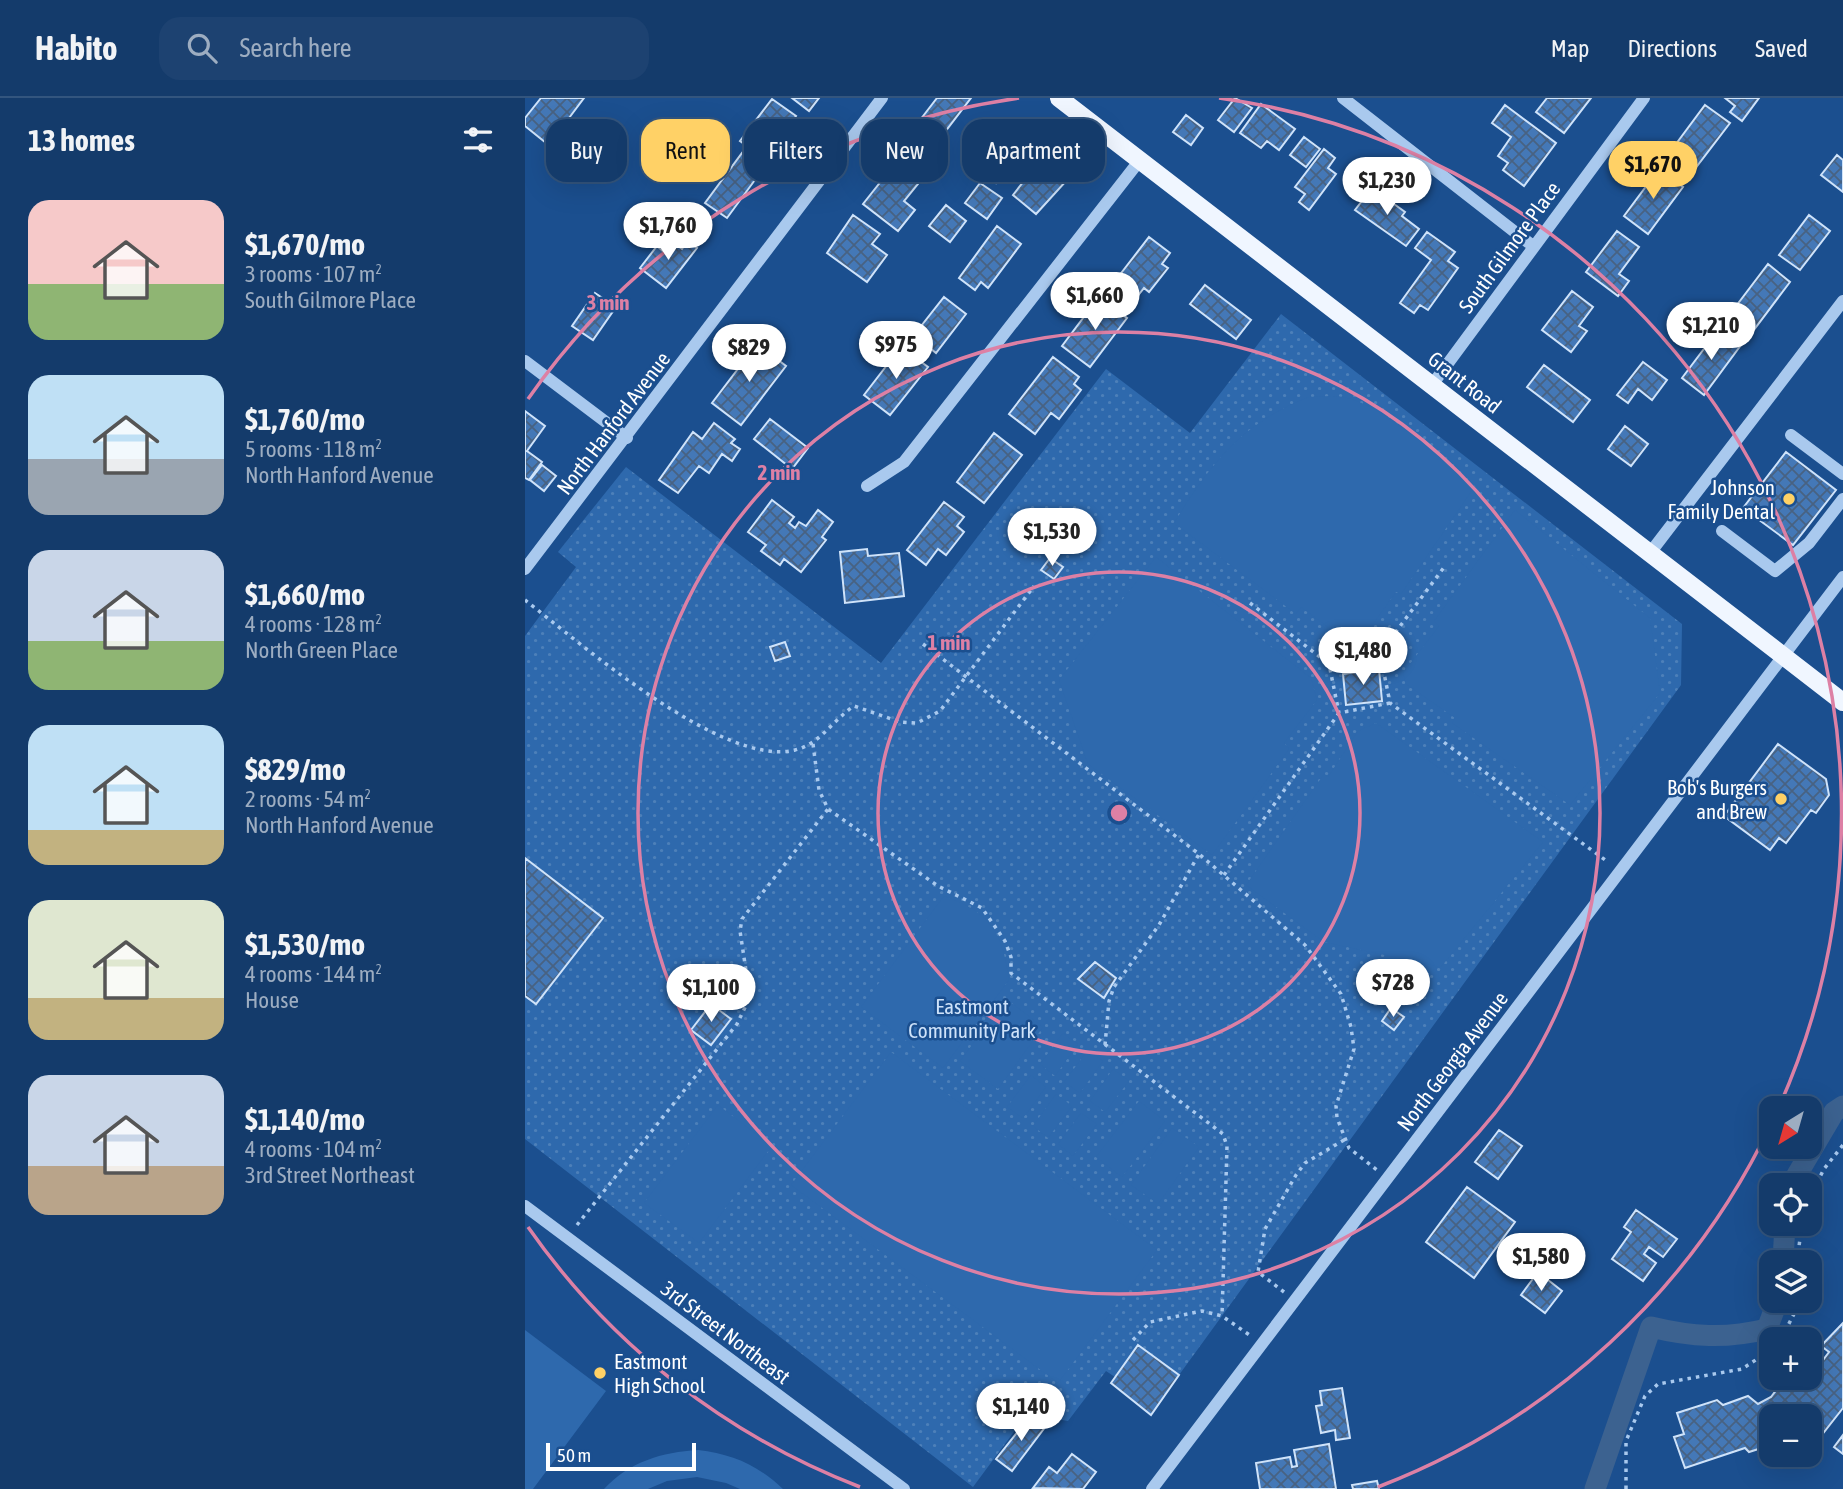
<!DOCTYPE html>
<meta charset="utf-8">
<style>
:root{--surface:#143b6b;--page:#1d4271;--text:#f1f3f6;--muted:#9dadc1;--line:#33557e;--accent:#ffd166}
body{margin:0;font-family:"Asap Condensed",sans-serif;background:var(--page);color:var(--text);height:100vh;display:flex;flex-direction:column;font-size:26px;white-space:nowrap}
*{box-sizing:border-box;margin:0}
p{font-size:23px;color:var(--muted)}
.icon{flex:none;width:38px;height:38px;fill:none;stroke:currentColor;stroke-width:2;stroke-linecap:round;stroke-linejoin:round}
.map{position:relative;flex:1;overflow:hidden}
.details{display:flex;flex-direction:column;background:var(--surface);width:525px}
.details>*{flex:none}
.guide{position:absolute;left:21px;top:21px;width:665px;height:63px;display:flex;gap:14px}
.needle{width:46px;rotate:217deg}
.tools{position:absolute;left:1234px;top:998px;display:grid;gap:14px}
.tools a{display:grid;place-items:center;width:63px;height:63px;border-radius:14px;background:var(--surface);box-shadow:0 7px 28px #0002,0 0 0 2px var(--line);font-size:35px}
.scale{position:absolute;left:21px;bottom:18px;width:150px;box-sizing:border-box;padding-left:7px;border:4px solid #fff;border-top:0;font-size:19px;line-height:24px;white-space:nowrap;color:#fff;-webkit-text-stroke:5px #1b4f8f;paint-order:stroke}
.price{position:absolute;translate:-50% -60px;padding:0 16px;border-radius:24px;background:#fff;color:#222;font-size:23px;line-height:46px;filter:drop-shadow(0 2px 4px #0008)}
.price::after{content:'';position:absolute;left:50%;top:42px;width:21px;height:16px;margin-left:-10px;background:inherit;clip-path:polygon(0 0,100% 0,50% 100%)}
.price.active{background:var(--accent);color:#111}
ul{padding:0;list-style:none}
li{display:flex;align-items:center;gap:21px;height:175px;padding:0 28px}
li span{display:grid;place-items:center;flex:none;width:196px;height:140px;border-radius:21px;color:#555}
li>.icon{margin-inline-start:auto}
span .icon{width:84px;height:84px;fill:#fffc;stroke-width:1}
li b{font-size:30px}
h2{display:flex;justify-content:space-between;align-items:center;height:84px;padding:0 28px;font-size:30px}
.pill{padding:0 24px;border-radius:21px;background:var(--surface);box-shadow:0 7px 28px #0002,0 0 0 2px var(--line);font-size:24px;line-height:63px}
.pill.active{background:var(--accent);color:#111}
header{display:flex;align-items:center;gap:42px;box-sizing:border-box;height:98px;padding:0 35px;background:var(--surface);border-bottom:2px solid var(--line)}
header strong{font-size:33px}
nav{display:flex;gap:38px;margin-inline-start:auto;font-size:24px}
.search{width:490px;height:63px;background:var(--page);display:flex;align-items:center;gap:18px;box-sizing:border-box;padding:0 24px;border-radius:21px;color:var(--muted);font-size:26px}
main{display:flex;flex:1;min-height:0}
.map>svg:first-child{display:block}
.park{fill:url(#park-dots)}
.pitch{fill:#2e69ad}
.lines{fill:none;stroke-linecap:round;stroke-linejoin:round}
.canal{stroke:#3c6290;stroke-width:21}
.building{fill:url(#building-cross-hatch);stroke:#cfe3fa;stroke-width:2}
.path{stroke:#a9c9ee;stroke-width:3.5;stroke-dasharray:3.5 5;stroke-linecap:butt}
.minor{stroke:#a9c9ee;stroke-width:12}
.major{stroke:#f0f6ff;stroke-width:18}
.ring{fill:none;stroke:#dd80a5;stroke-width:3.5}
.poi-dot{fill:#ffd166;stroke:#1b4f8f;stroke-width:2.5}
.labels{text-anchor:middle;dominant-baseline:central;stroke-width:5;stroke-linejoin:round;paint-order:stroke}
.street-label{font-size:21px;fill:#fff;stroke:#1b4f8f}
.poi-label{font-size:21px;fill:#fff;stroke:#1b4f8f;text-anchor:end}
.park-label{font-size:21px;fill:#cfe3fa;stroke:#1b4f8f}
.centre{fill:#dd80a5;stroke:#1b4f8f;stroke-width:3.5}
.ring-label{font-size:21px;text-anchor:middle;font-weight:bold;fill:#dd80a5;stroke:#1b4f8f;stroke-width:5;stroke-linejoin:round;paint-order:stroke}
</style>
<header>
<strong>Habito</strong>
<div class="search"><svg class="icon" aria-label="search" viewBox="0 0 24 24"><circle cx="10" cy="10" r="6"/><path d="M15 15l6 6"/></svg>Search here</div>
<nav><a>Map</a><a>Directions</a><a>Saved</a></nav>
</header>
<main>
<section class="details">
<h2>13 homes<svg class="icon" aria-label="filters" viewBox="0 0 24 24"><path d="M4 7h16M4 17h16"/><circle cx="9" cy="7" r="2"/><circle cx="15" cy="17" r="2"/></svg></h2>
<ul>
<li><span style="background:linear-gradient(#f6c9c9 60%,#8fb573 0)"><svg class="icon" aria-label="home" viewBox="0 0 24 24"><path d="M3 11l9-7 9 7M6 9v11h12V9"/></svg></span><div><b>$1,670/mo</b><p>3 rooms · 107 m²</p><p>South Gilmore Place</p></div></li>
<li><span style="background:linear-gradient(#bfe0f5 60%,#9aa5b1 0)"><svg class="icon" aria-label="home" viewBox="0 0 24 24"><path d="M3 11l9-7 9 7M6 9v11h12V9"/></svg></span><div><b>$1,760/mo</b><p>5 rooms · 118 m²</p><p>North Hanford Avenue</p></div></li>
<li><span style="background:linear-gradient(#c9d6e8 65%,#8fb573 0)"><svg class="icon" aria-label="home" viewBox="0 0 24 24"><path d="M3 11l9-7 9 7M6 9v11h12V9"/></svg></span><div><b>$1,660/mo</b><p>4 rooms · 128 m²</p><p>North Green Place</p></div></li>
<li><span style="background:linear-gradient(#bfe0f5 75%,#c2b280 0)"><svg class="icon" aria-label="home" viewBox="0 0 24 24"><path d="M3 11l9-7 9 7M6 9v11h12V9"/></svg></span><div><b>$829/mo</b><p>2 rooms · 54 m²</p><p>North Hanford Avenue</p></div></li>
<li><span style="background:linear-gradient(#dfe7d0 70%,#c2b280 0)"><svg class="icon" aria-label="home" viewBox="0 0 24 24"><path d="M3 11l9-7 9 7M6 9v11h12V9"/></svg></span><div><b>$1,530/mo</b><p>4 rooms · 144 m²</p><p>House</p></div></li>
<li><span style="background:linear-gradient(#c9d6e8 65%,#b9a48a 0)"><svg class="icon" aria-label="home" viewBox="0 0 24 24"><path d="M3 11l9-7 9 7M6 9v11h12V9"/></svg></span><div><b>$1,140/mo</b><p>4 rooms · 104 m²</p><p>3rd Street Northeast</p></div></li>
</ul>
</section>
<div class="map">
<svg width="1318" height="1391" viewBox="0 0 1318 1391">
<defs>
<pattern id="park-dots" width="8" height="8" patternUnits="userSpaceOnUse" patternTransform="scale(1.75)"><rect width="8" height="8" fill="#2e69ad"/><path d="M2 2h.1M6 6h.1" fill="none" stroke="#4d80b9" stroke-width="1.8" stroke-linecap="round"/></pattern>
<pattern id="building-cross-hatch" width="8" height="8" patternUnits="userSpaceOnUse" patternTransform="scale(1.75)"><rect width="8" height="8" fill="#4478b7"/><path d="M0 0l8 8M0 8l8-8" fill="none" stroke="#486282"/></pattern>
</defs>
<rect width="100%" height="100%" fill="#1b4f8f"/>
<path class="park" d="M 756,216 L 1157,526 L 1156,587 L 654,1277 L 613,1247 L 590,1279 L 581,1273 L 543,1323 L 525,1320 L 508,1308 L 448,1389 L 0,1041 L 0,538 L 51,469 L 33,454 L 101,369 L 356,565 L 581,271 L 665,335 Z"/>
<path class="pitch" d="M 784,299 C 795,299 807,297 818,299 C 864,309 913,359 950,388 L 876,496 L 871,494 L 835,544 L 824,545 L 776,509 L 771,516 L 649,425 C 686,365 717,325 784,299 Z
M 990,412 L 1125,520 L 1135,595 L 1045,707 L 927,625 L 930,620 L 881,586 L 878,575 L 914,528 L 909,523 Z
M 631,459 L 786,580 L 792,602 L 759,645 L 764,651 L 687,757 L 563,666 L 534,582 Z
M 851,625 L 1018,744 L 916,869 L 799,844 L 721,787 L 799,676 L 803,679 L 833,633 Z
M 419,798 C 466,815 477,833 484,882 L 418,970 L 336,909 Z
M 481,901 L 518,929 L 473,991 L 435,963 Z
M 538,935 L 553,946 L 530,978 L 515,966 Z
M 563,952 L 578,963 L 555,995 L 539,984 Z
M 366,954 L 632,1152 L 533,1285 L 266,1087 Z
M 588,971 L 604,983 L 580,1014 L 565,1003 Z
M 506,977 L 521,989 L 498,1020 L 482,1009 Z
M 531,996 L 547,1008 L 523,1040 L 508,1028 Z
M 614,1003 L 640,1023 L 597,1079 L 571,1059 Z
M 193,1007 L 247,1048 L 174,1145 L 119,1105 Z
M 556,1015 L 572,1026 L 548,1058 L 533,1046 Z
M 647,1030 L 674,1049 L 633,1106 L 606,1087 Z
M 0,1232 L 81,1293 L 8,1391 L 0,1391 Z
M 173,1352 C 207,1356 233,1367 258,1391 L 215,1391 L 201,1385 L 172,1379 L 142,1383 L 123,1391 L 79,1391 C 104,1364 137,1354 173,1352 Z"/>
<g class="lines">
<path class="canal" d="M 1266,1087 L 1309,1014 L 1318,1008
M 1258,1164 L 1260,1125
M 1070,1391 L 1126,1229 C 1167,1239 1201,1241 1242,1231 L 1253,1202"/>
</g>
<path class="building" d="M 16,0 L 59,0 L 41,24 L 48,30 L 40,40 L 45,44 L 36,57 L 0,28 L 0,20 Z
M 267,0 L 294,0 L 284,13 Z
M 412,0 L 446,0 L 413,43 L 392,26 Z
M 710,0 L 727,10 L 709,34 L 693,22 Z
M 1022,0 L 1066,0 L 1039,35 L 1011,14 Z
M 1200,0 L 1234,0 L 1217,23 L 1205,14 L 1210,8 Z
M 247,1 L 271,18 L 256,38 L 260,41 L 240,61 L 215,43 Z
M 736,6 L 770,31 L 754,52 L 742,43 L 736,50 L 715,35 Z
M 980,7 L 1031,45 L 999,88 L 978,72 L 983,65 L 973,58 L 986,39 L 967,25 Z
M 1180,7 L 1205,25 L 1169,72 L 1145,54 Z
M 661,17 L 678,30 L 666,47 L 648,34 Z
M 460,33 L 492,58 L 471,85 L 454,72 L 459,67 L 443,54 Z
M 779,39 L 795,51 L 781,69 L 765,57 Z
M 799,51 L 810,60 L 803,70 L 811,76 L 784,112 L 774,104 L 780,96 L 770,89 Z
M 217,55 L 238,71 L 202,120 L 180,105 Z
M 1312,57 L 1318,62 L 1318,94 L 1296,77 Z
M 516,61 L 543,81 L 511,116 L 488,97 Z
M 369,67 L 393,86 L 379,103 L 390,112 L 373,133 L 338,106 Z
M 1134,71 L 1158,89 L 1123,136 L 1099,118 Z
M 455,85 L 477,100 L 462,121 L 440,105 Z
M 847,90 L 880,114 L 877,118 L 894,131 L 881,148 L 830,112 Z
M 421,107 L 441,123 L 425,144 L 404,128 Z
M 328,117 L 355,136 L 347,146 L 362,157 L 342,184 L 302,155 Z
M 1284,117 L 1305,133 L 1275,172 L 1254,157 Z
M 472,128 L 496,146 L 463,190 L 456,184 L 450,192 L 434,180 Z
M 1092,133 L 1114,149 L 1094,176 L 1104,183 L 1093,198 L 1061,174 Z
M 902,134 L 930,154 L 923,163 L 933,170 L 903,212 L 895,207 L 889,215 L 875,205 L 906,162 L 890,150 Z
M 624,139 L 645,155 L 637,166 L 643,170 L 624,194 L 619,190 L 611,200 L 590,183 Z
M 163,143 L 172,150 L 141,190 L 115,170 L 132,148 L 139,154 L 147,144 L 157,151 Z
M 1243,166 L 1265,184 L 1225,237 L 1202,220 Z
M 680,187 L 726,222 L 711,241 L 665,206 Z
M 1047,193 L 1068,209 L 1054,228 L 1062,233 L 1046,254 L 1017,232 Z
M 70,195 L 91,209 L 68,242 L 47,228 Z
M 419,199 L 441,216 L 411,255 L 389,237 Z
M 574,199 L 602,220 L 565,269 L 537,248 Z
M 1194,231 L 1216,247 L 1179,297 L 1157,280 Z
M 232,246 L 261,268 L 216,327 L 187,305 Z
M 376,249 L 403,269 L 365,317 L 339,297 Z
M 528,259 L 554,279 L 549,286 L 556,292 L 534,321 L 526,315 L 510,336 L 484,316 Z
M 1118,264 L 1142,282 L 1127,302 L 1113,291 L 1103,305 L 1092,297 Z
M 1019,267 L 1065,302 L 1048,324 L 1002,289 Z
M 0,313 L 20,328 L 2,353 L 17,364 L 4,382 L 0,380 Z
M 245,321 L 283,350 L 267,371 L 229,341 Z
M 189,325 L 210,341 L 206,345 L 215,351 L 207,363 L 197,356 L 184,375 L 174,368 L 153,395 L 134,382 L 168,334 L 177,341 Z
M 1100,328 L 1123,346 L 1106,368 L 1083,351 Z
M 469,335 L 497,357 L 459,405 L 432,384 Z
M 1261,354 L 1311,392 L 1268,447 L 1218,410 Z
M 17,367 L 31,378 L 19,393 L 5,382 Z
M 247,402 L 269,419 L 264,425 L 270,430 L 274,424 L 281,428 L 293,412 L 308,424 L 297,439 L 301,442 L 276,474 L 259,461 L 255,467 L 236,453 L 241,447 L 223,434 Z
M 419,404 L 439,419 L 432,428 L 439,434 L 421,457 L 413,451 L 401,467 L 382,452 Z
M 342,451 L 343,458 L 374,455 L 379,498 L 320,505 L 315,454 Z
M 525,460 L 538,469 L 529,481 L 516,472 Z
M 260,544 L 265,558 L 250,563 L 245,549 Z
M 854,571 L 857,603 L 821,607 L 818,576 Z
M 1253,646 L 1301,681 L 1304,697 L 1291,715 L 1286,712 L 1261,745 L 1254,740 L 1245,752 L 1199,718 Z
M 0,760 L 78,820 L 11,906 L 0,898 Z
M 570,864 L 591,880 L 579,900 L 553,881 Z
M 186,906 L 206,921 L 186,947 L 166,932 Z
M 866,910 L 879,919 L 869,932 L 857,923 Z
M 974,1032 L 997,1048 L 973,1081 L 950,1064 Z
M 942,1089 L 990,1124 L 949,1180 L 901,1144 Z
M 1111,1112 L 1152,1141 L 1138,1159 L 1124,1149 L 1119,1156 L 1131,1165 L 1118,1183 L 1087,1161 L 1106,1134 L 1099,1129 Z
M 1013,1174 L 1037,1193 L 1020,1215 L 996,1197 Z
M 1318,1225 L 1318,1310 L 1292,1343 L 1284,1337 L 1284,1318 L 1246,1318 L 1246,1347 L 1224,1354 L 1220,1350 L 1160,1370 L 1149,1339 L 1159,1336 L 1152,1315 L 1192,1302 L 1198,1307 L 1223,1298 L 1233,1306 L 1246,1299 L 1261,1279 L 1269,1285 L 1274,1279 L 1284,1279 L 1284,1266 L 1288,1261 L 1295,1266 L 1304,1254 L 1296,1248 Z
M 613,1247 L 654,1277 L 626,1317 L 586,1285 Z
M 817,1290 L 825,1340 L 811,1342 L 810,1332 L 796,1335 L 791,1308 L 797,1307 L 795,1293 Z
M 506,1317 L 521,1328 L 487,1373 L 471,1361 Z
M 1318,1337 L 1318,1356 L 1309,1349 Z
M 804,1346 L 811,1391 L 735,1391 L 731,1365 L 765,1359 L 767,1369 L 772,1368 L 769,1352 Z
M 547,1356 L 571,1374 L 558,1391 L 508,1390 L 524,1369 L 532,1375 Z
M 852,1383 L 854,1391 L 828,1391 L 827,1387 Z"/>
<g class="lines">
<path class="path" d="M 0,502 C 55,545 198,670 270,652 C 295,646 308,622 329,608 L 375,624 L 392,625 L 415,613 L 509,488
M 725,505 L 804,566
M 398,546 L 674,756 L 780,847 L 816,896 L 826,929 L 829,951 L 811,1008 L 812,1020 L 824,1050 L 852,1072
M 855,555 L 920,468
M 865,605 L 814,615 L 804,566 L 855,555 L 865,605 L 1083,764
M 288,646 L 294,692 L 303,711 L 413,788 L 457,810 L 480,843 L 486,859 L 486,875 L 698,1036 L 702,1048 L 697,1218
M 699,777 L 814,615
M 580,947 L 584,903 L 589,889 L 634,827 L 674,756
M 1284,1100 L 1299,1071 L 1318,1047
M 52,1127 L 212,926 L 225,899 L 215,833 L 217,821 L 303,711
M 1272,1164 L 1277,1125
M 759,1194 L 733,1174 L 740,1131 L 771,1077 L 780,1065 L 819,1042
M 1256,1241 L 1270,1214 L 1271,1202
M 608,1242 L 625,1224 L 677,1213 L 697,1218 L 726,1238
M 1101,1391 L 1101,1343 L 1120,1298 L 1133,1286 L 1217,1271 L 1246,1252"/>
<path class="minor" d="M 818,0 L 1008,148
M 0,263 L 102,340
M 907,287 L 1119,0
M 1266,337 L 1318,376
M 342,388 L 379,364 L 615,62
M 1197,433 L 1250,473 L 1284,445 L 1318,401
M 1125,455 L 1318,203
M 0,471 L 357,0
M 0,1108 L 379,1391
M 627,1391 L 1318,479"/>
<path class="major" d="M 534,0 L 1318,604"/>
</g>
<g class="ring">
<circle cx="594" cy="715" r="241"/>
<circle cx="594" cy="715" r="481"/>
<path d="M1246 1026A722 722 0 0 1 853 1389M335 1389A722 722 0 0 1 3 1129M3 301A722 722 0 0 1 494 0M694 0A722 722 0 0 1 1254 1009"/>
</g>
<g class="poi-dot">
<circle cx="1264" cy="401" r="7"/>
<circle cx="1256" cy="701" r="7"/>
<circle cx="75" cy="1275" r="7"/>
</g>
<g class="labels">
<g class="street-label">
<text transform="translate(984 149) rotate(-54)">South Gilmore Place</text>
<text transform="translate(940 284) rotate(38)">Grant Road</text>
<text transform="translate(88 325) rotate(-53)">North Hanford Avenue</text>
<text transform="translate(927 963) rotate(-53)">North Georgia Avenue</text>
<text transform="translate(201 1234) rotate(37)">3rd Street Northeast</text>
</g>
<g class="poi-label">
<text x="1250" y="389">Johnson<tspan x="1250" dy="24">Family Dental</tspan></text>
<text x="1242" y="689">Bob's Burgers<tspan x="1242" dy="24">and Brew</tspan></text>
<text x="89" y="1263" text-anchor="start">Eastmont<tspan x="89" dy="24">High School</tspan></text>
</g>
<g class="park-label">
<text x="447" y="908">Eastmont<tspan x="447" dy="24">Community Park</tspan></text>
</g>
</g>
<circle cx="594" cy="715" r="10" class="centre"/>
<g class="ring-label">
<text x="83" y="212">3 min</text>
<text x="254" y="382">2 min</text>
<text x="424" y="552">1 min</text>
</g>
</svg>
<div class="tools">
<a><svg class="needle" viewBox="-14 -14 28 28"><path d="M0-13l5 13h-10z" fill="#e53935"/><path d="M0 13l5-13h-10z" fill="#9dadc1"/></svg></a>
<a><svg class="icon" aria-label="locate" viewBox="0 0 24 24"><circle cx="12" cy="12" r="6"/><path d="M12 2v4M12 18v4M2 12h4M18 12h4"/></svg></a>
<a><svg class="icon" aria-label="layers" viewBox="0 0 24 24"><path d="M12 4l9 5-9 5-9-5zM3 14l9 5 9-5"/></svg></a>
<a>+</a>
<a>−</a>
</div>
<div class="scale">50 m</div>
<b class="price active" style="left:1128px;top:103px">$1,670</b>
<b class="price" style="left:862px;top:119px">$1,230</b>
<b class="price" style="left:143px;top:164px">$1,760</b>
<b class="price" style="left:570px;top:234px">$1,660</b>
<b class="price" style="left:1186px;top:264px">$1,210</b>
<b class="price" style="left:371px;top:283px">$975</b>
<b class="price" style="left:224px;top:286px">$829</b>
<b class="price" style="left:527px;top:470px">$1,530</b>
<b class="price" style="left:838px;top:589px">$1,480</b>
<b class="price" style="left:868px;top:921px">$728</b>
<b class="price" style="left:186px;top:926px">$1,100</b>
<b class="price" style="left:1016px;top:1195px">$1,580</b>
<b class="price" style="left:496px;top:1345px">$1,140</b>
<div class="guide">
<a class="pill">Buy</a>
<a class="pill active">Rent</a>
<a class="pill">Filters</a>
<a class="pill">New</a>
<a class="pill">Apartment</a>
</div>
</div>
</main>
